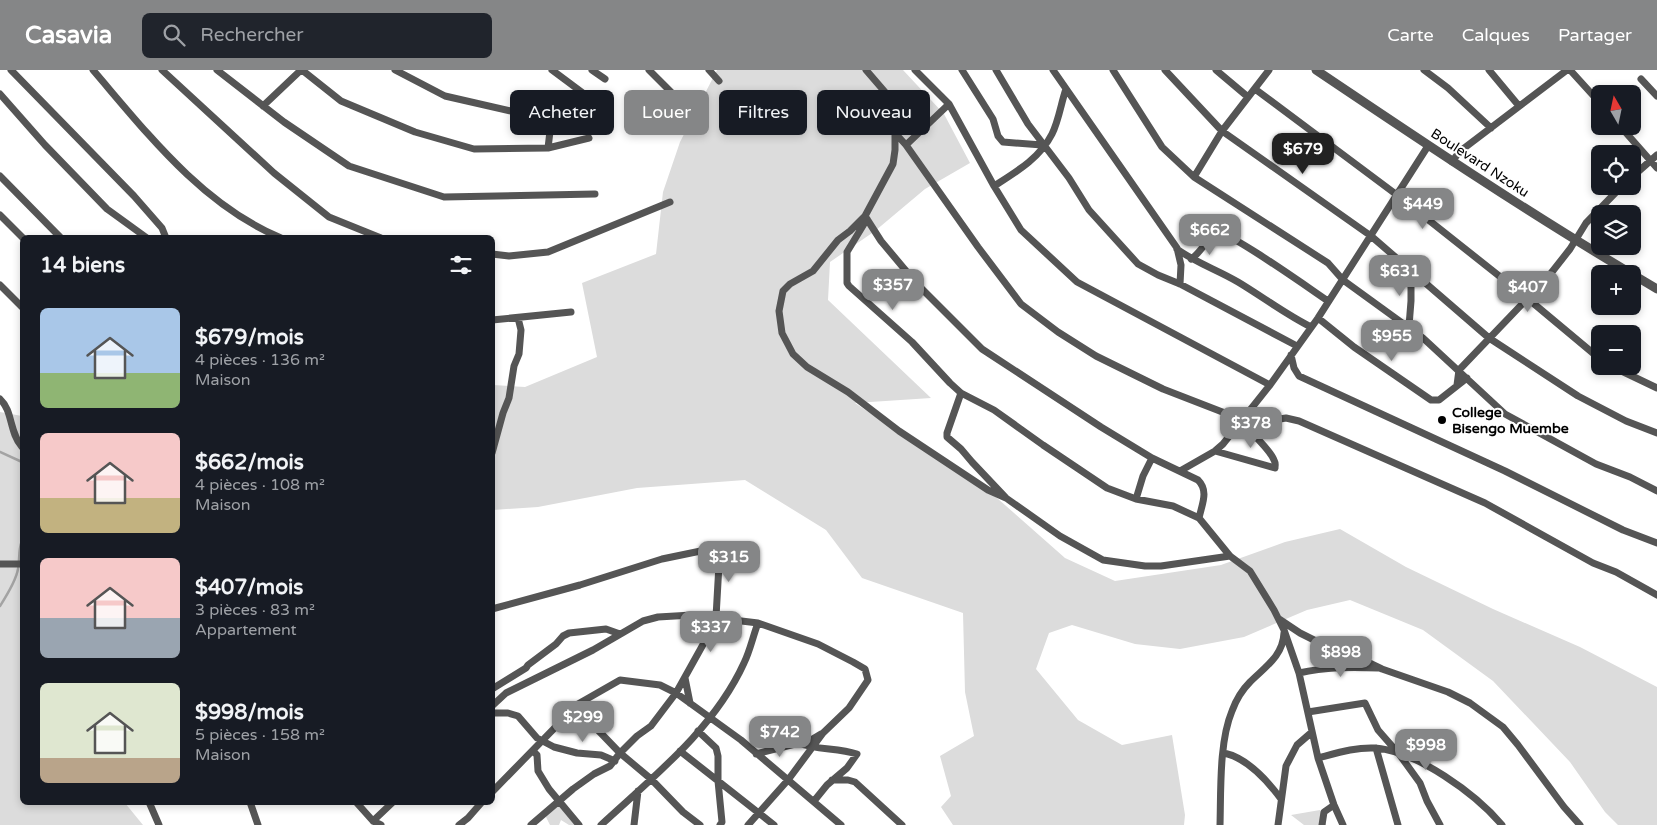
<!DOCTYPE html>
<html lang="fr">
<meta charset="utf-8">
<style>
:root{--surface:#171b24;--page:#20242c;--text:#f1f3f6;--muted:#9ea1a6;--accent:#858687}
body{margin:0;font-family:"Varela Round",sans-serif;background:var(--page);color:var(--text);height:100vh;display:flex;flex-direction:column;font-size:19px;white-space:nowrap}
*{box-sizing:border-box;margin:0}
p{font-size:16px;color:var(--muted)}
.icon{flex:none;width:28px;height:28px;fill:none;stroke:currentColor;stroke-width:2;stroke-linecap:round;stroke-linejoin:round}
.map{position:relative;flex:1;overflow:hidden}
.panel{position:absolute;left:20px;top:165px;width:475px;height:570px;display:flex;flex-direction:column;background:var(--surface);border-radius:8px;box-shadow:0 2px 8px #0003}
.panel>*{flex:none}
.hud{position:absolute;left:510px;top:20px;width:475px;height:45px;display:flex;gap:10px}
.needle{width:32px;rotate:351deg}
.tools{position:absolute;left:1591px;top:15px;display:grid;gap:10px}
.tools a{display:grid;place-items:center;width:50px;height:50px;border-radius:8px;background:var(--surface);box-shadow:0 2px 8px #0003;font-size:25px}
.price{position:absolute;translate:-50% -42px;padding:0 11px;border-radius:10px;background:var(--accent);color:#fff;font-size:16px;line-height:32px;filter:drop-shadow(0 1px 2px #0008)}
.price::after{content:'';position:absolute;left:50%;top:30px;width:15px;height:11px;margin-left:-8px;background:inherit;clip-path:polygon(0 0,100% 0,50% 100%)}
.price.on{background:#222;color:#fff}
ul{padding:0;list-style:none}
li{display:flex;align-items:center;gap:15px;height:125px;padding:0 20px}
li span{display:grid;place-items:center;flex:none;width:140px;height:100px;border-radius:8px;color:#555}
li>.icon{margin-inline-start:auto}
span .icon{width:60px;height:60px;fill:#fffc;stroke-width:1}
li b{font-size:21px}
h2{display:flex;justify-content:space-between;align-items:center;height:60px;padding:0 20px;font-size:21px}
.chip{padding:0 18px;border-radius:8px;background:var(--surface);box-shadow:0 2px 8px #0003;font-size:18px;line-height:45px}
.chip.on{background:var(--accent);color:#fff}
header{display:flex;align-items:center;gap:30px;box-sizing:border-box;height:70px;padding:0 25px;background:var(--accent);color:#fff}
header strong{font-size:24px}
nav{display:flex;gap:28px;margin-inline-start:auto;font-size:18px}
.search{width:350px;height:45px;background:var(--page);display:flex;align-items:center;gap:12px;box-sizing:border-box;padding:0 18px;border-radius:8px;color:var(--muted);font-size:19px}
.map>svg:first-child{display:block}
.green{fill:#dcdcdc}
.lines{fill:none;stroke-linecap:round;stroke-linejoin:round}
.stream{stroke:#a3a3a3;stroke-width:2.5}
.minor{stroke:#555;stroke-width:7}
.tertiary{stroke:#555;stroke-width:9}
.poi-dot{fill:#000;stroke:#fff;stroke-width:2}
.labels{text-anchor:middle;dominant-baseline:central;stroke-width:4;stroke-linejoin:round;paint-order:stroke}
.street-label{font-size:14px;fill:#000;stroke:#fff}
.poi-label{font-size:14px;font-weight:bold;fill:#000;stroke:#fff;text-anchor:start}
</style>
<header>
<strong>Casavia</strong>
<div class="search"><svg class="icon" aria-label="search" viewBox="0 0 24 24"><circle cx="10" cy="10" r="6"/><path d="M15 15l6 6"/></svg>Rechercher</div>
<nav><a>Carte</a><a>Calques</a><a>Partager</a></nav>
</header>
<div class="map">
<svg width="1657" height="755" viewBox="0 0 1657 755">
<rect width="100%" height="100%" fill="#fff"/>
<path class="green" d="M 717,0 L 903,0 L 944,44 L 970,93 L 925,119 L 875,161 L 830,192 L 828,230 L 931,328 L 855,333 L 997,428 L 1065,488 L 1115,511 L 1221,495 L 1285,472 L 1340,459 L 1406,497 L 1493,539 L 1580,577 L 1657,617 L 1657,755 L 1618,755 L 1605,742 L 1570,692 L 1493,611 L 1423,560 L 1350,530 L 1307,540 L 1244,567 L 1180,579 L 1135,574 L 1072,555 L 1049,563 L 1036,599 L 1078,650 L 1122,675 L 1172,665 L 1185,745 L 1184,755 L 953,755 L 941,737 L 951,726 L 940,686 L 974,666 L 965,622 L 963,543 L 862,508 L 826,460 L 745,410 L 637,418 L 538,437 L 493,440 L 493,315 L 525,317 L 597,287 L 582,213 L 656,184 L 663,122 L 680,72 Z
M 0,342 L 22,346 L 22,732 L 125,733 L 143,755 L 0,755 Z
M 560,734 L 576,755 L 569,755 L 561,750 L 559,755 L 550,755 L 545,745 Z
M 1320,740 L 1326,755 L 1304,755 L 1291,745 Z"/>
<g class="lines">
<path class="stream" d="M 0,382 L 22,392
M 0,536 C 7,525 16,511 18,499 C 20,489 18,480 22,471"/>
<path class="minor" d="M 11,0 L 134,126 L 162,158 L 166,168
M 93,0 C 147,63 202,135 281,168
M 162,0 L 274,103 L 329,147 L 381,168
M 217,0 L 284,52 L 349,96 L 444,127 L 595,124
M 302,0 L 341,31 L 415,62 L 474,79 L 548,78 L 589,68
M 395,0 L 445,26 L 550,50 L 551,53 L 548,78
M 552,0 L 603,38
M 592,0 L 605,9
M 649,0 L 677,28 L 701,45
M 709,0 L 719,11
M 866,0 L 885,22 L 888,32 L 895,63 L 895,80 L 893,94 L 865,146 L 850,161 L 838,170 L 813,201 L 790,214 L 783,221 L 779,241 L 782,263 L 793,284 L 807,297 L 848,322 L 899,361 L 988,420 L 1006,428
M 915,0 L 949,34 L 994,116 L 1021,160 L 1077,212 L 1270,315
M 962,0 L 993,49 L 998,66 L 1003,72 L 1042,75
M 996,0 L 1028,54 L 1069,108 L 1089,140 L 1138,194 L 1158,205 L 1180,214 L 1297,276
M 1053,0 L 1177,178 L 1181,195 L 1180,214
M 1113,0 L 1162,77 L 1194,107 L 1328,193 L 1343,210 L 1423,268 L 1505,344 L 1596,394 L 1630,407 L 1657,421
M 1165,0 L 1222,61 L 1371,166 L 1489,268 L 1578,326 L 1626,351 L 1657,363
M 1216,0 L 1248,27
M 1424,0 L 1448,18 L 1491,58
M 1489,0 L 1519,36
M 1570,0 L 1600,33
M 1641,9 L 1657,26
M 1255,19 L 1397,125 L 1527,228 L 1600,289
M 0,24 L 45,75 L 107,139 L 147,168
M 263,36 L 301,0
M 1620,56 L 1657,98
M 895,63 L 906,75 L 978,177 L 1021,234 L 1058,262 L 1096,286 L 1163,319 L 1243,350
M 906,75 L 949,34
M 1452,92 L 1459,82 L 1567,0
M 0,106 L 61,168
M 1194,107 L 1222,61 L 1269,0
M 1632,107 L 1657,85
M 994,116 C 1016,102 1040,88 1052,64 C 1059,50 1061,33 1066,19
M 0,145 L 23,168
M 865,146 L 881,171 L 917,214 L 982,279 L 1101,357 L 1152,388 L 1198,410 C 1209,421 1202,434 1199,448
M 867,149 L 847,182 L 847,213 L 849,216 L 912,272 L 950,313 L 961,323 L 994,340 L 1043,375 L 1107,418 L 1136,429 L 1173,436 L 1199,448 L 1230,486 L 1250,501 L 1274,540 L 1284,560 L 1299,603 L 1318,688 L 1334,735 L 1343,755
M 1177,179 C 1196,193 1218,200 1238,212 C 1263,227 1285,244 1311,257
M 492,184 L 509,186 L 548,182 L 670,132
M 1191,189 C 1199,185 1211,163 1219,163 C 1230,162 1313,221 1328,231
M 0,215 L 22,237
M 1318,248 L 1354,277 L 1431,330 L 1439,330 L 1467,308
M 492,250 L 571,242
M 1409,256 L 1411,231 L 1411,199
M 1291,285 L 1294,298 L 1299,306 L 1505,401 L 1623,460 L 1657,473
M 1611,296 L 1657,318
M 1457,315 L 1459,300 L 1548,207 L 1570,179 L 1586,153 L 1622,116
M 961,323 L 947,363 L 947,367 L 961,379 L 972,392 L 1006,428 L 1060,466 L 1103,490 L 1145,496 L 1161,496 L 1230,486
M 0,329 C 13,341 9,362 22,377
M 1243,355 L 1251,350 L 1274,350 L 1286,348 L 1299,351 L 1485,433 L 1593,493 L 1616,502 L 1657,525
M 1215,381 L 1275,398 C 1275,394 1276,394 1274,390 C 1271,382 1248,357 1240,354
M 492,383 L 503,343 L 509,328 L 514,296 L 519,284 L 521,260 L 518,248
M 1180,401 L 1215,381 L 1223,374 L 1270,315 L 1318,248 L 1428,76
M 1136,429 L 1143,406 L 1152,388
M 0,494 L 22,494
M 492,539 L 580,515 L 662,489 L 720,477 L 716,547 L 705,571 L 676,623 L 651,656 L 637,666 L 620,683 L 610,696 L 594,704 L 573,719 L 531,755
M 1279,549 L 1300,563 L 1316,571 L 1336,577 L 1382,599 L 1448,622 L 1470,633 L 1503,657 L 1518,675 L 1564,737 L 1580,755
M 1299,603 C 1326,597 1350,597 1378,598
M 685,608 L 690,633
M 492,619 L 526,598 L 528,595 L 556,574 L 563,566 L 569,563 L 606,559 L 620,564
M 578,634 L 594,656 L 620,683 L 651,709 L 683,742 L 700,755
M 492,636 L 506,623 L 593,580 L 643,551 L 658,547 L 692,545 L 758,553 L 818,574 L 853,592 L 865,599 L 868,610 L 849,638 L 823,663 L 788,710 L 748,755
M 1308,642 L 1365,633 L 1378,660 L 1399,684 L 1420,713 L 1427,731 L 1440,755
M 492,643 L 508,643 L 518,646 L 537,668 L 554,677 L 577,683 L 601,685 L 615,691
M 698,661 L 716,678 L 718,686 L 718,711 L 722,752 L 720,755
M 798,673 C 817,680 837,678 857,684 L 847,698 L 827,715 L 814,731
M 1376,678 L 1398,755
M 533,681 L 537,685 L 538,701 L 549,719 L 579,755
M 680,681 L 774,755
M 1224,683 C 1247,688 1267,710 1281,729
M 756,684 L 811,670 L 821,664
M 1318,688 C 1337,683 1356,677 1375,678 C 1417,681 1476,724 1502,755
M 832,710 L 848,710 L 855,712 L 902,755
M 492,722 L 578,634 L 620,610 L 660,615 L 676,623 L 741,670 L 841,755
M 149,732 L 159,755
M 250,732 L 258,755
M 356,732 L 373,751 L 381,755
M 373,751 L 393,732
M 459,755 L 468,748 L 482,732
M 601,755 C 653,707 714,659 744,593 C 750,581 753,566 758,553
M 634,755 L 638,721
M 1220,755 C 1221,721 1219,672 1232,641 C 1236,630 1242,620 1250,612 C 1265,597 1283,586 1284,563
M 1278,755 L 1286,696 L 1297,675 L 1312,662
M 1322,755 L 1324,742 L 1334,735"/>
<path class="tertiary" d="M 1316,0 C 1420,70 1524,140 1632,204
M 1632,204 L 1657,219"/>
</g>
<circle class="poi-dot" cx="1442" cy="350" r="5"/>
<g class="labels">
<g class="street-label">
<text transform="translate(1480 93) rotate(33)">Boulevard Nzoku</text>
</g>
<g class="poi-label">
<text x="1452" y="342">College<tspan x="1452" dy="16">Bisengo Muembe</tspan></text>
</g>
</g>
</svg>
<div class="tools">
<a><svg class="needle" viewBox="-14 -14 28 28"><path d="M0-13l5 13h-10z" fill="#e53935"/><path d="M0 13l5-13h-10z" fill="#9ea1a6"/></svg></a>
<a><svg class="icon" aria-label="locate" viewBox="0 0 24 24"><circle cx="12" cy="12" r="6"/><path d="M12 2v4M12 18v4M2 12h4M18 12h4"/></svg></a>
<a><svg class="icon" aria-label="layers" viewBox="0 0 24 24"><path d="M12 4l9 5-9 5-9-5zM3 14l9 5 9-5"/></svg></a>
<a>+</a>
<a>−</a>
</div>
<b class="price on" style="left:1303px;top:105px">$679</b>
<b class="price" style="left:1423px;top:160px">$449</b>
<b class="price" style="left:1210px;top:186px">$662</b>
<b class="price" style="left:1400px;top:227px">$631</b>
<b class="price" style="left:893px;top:241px">$357</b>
<b class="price" style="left:1528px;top:243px">$407</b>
<b class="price" style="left:1392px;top:292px">$955</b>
<b class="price" style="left:1251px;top:379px">$378</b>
<b class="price" style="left:729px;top:513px">$315</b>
<b class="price" style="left:711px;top:583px">$337</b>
<b class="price" style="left:1341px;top:608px">$898</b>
<b class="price" style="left:583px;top:673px">$299</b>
<b class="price" style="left:780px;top:688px">$742</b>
<b class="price" style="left:1426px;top:701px">$998</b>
<div class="hud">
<a class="chip">Acheter</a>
<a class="chip on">Louer</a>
<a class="chip">Filtres</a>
<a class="chip">Nouveau</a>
</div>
<section class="panel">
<h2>14 biens<svg class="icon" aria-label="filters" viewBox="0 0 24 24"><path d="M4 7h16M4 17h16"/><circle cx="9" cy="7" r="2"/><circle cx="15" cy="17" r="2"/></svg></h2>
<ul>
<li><span style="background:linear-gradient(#a9c7e8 65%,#8fb573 0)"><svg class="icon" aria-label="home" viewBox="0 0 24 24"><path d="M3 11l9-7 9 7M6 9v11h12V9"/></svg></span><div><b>$679/mois</b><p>4 pièces · 136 m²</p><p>Maison</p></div></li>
<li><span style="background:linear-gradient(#f6c9c9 65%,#c2b280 0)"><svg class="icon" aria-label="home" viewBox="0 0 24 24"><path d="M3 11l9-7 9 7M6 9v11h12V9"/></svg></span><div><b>$662/mois</b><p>4 pièces · 108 m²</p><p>Maison</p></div></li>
<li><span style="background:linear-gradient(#f6c9c9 60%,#9aa5b1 0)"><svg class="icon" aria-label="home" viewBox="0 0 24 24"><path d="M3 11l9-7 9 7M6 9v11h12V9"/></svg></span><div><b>$407/mois</b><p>3 pièces · 83 m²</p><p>Appartement</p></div></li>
<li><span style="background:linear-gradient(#dfe7d0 75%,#b9a48a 0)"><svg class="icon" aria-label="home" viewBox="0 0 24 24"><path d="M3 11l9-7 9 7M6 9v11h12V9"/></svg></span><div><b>$998/mois</b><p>5 pièces · 158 m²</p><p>Maison</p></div></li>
</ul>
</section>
</div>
